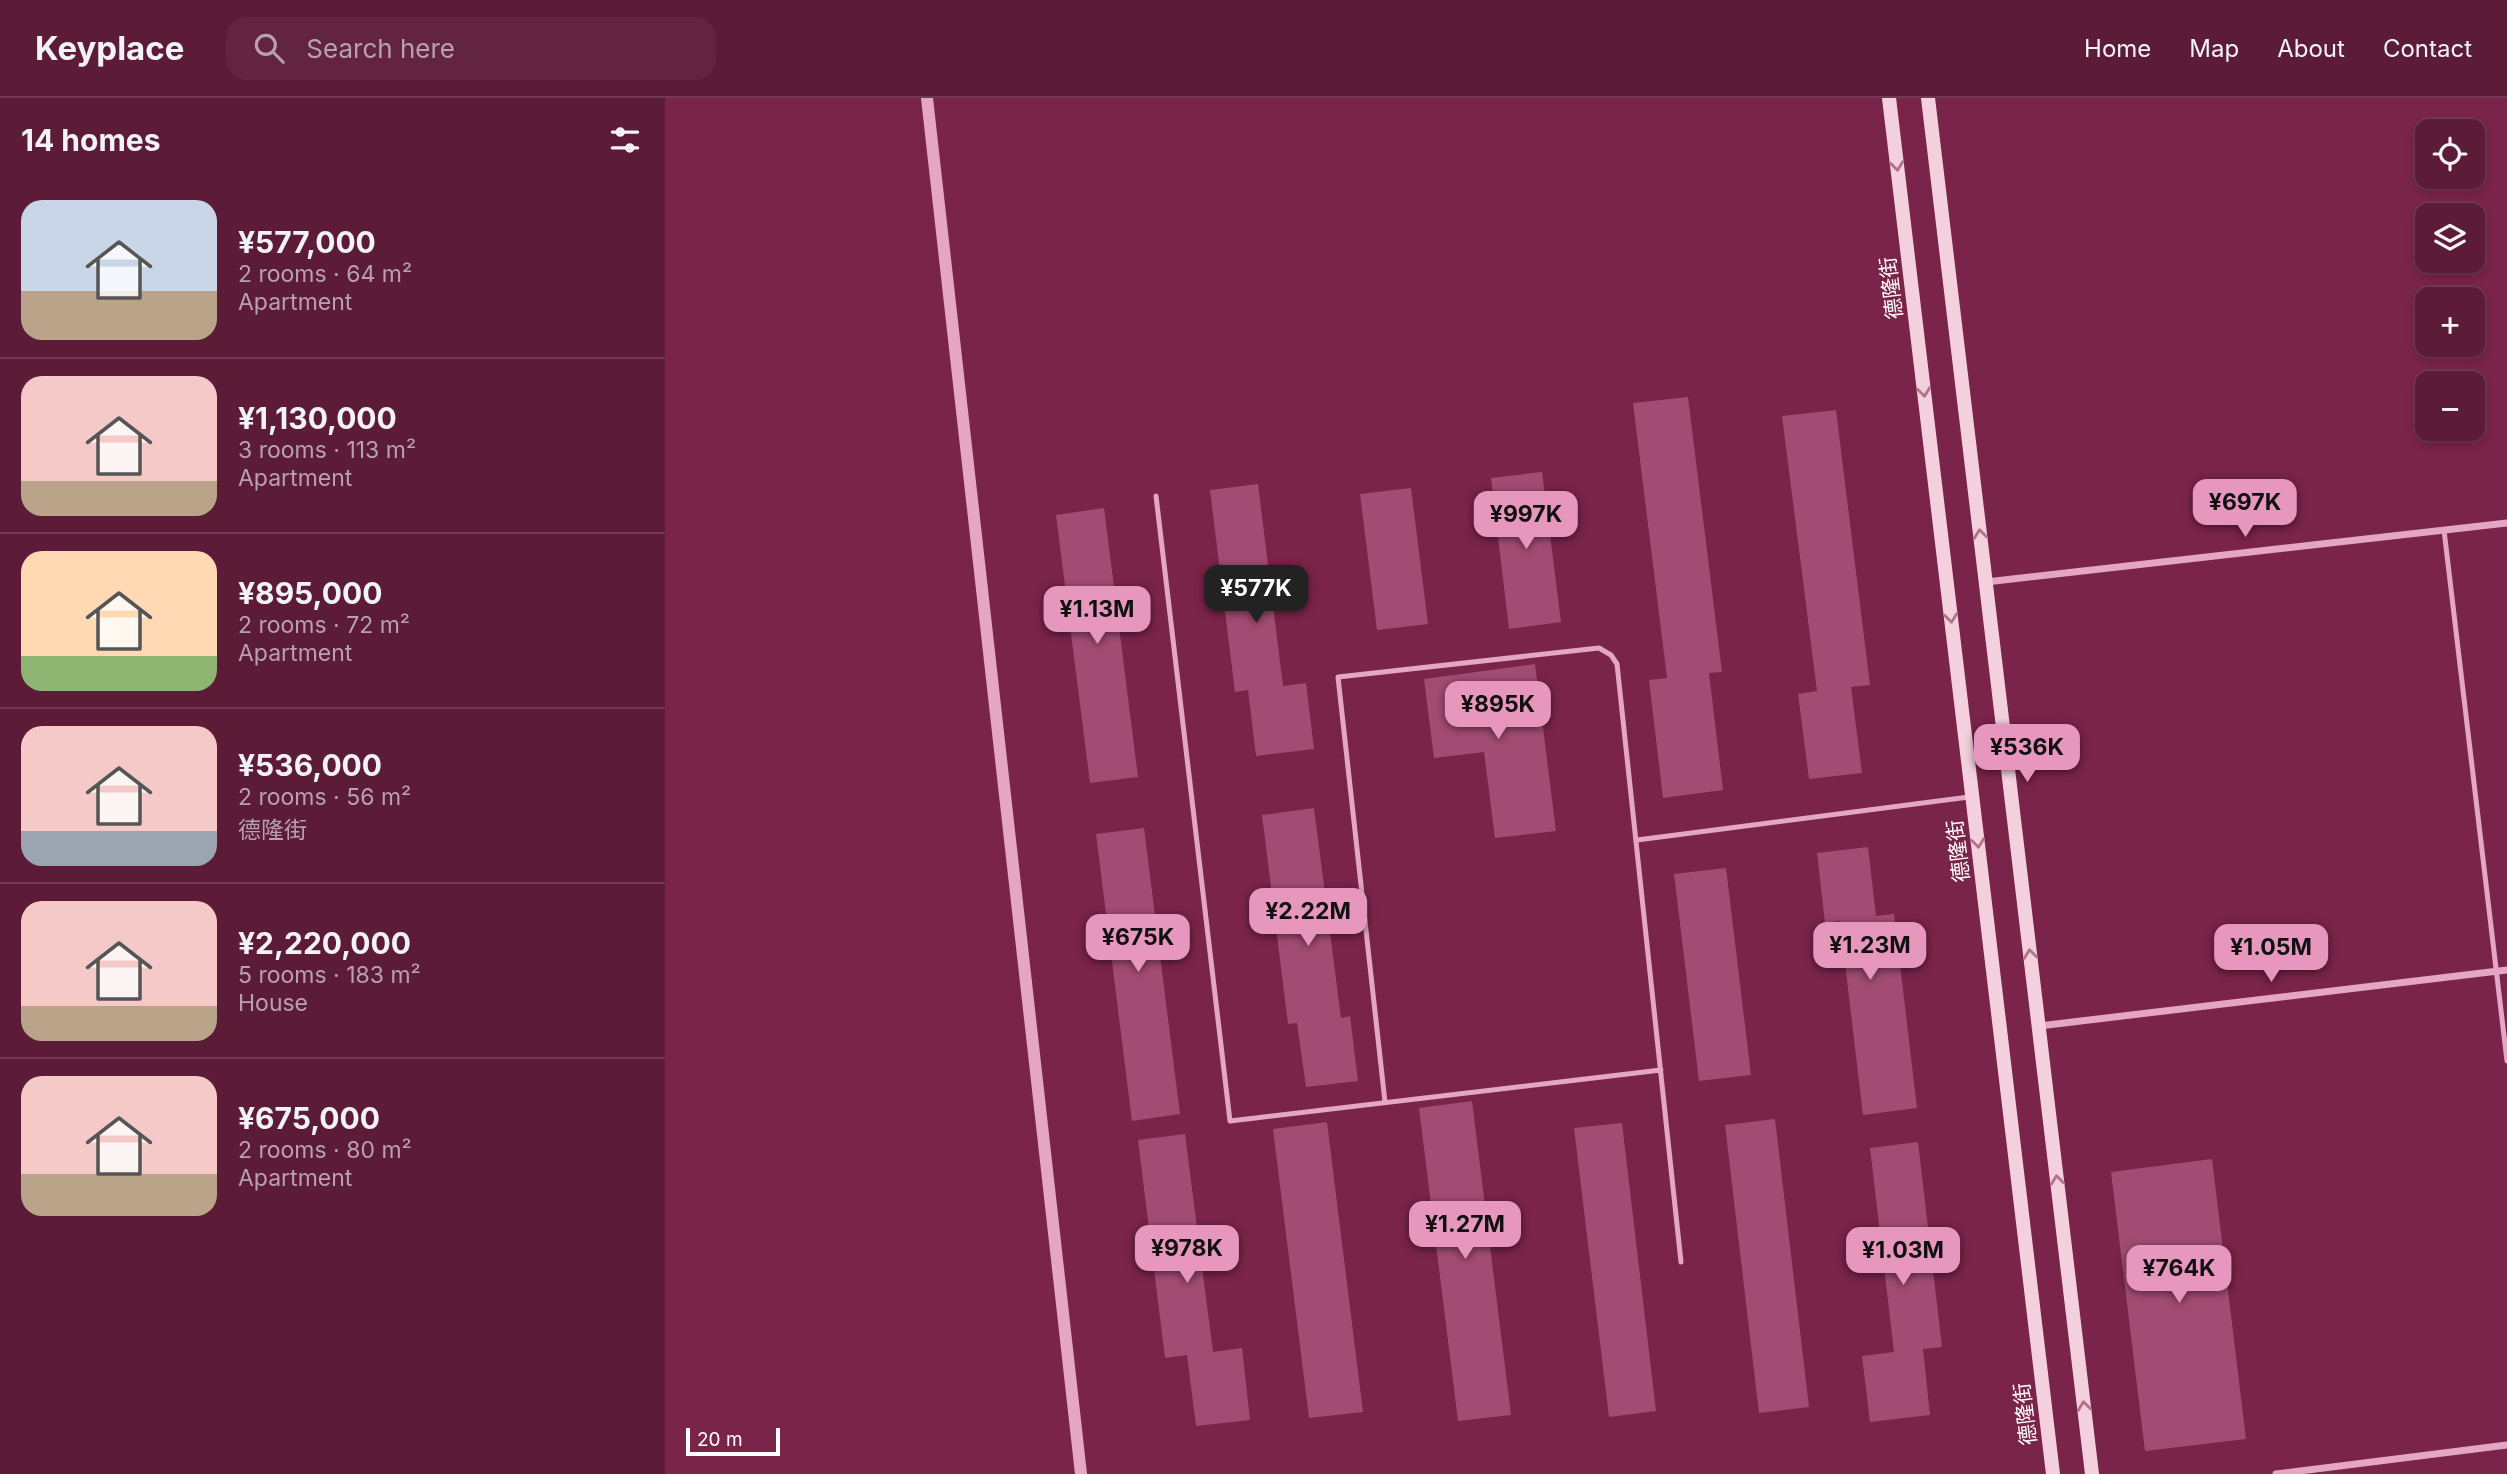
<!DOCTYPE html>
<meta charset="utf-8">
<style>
:root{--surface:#5c1b37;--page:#62243f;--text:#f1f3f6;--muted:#b8a1ad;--line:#713952;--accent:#e797bd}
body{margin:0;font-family:Inter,"Noto Sans SC",sans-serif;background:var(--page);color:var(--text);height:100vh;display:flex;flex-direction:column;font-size:26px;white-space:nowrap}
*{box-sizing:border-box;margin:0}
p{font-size:23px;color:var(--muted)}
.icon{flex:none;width:38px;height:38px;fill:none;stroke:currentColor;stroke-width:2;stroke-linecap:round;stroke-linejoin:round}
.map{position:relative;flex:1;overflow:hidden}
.panel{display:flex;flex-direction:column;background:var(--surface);width:665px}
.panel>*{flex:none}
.tools{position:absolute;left:1750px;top:21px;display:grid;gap:14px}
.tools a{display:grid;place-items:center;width:70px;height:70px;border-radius:14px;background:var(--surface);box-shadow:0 4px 10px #0003,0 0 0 2px var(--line);font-size:35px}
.scale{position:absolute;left:21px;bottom:18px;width:94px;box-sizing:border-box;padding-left:7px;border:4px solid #fff;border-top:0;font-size:19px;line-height:24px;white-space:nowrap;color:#fff;-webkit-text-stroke:5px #7a2449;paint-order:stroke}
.price{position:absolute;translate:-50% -60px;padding:0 16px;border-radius:14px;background:var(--accent);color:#111;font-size:23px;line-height:46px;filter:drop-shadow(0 2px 4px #0008)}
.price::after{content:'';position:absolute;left:50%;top:42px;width:21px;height:16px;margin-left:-10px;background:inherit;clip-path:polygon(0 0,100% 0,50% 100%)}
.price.on{background:#222;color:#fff}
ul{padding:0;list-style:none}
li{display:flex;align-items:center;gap:21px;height:175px;padding:0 21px}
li+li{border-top:2px solid var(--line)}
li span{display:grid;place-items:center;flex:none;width:196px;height:140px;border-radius:21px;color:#555}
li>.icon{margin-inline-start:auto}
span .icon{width:84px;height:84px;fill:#fffc;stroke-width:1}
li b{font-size:30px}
h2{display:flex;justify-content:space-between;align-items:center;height:84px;padding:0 21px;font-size:30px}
header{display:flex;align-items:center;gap:42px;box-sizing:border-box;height:98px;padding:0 35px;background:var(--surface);border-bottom:2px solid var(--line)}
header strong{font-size:33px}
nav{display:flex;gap:38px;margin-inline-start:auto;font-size:24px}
.search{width:490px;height:63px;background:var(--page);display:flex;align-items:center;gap:18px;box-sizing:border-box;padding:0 24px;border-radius:21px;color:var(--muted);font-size:26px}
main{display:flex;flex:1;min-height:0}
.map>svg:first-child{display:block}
.building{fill:#a34c73}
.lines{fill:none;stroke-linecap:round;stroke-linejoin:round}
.service{stroke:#e4a6c2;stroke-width:5}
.minor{stroke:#e4a6c2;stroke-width:7}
.tertiary{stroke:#e4a6c2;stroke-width:12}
.secondary{stroke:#f4d0df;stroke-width:14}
.oneway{stroke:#b1718c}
.labels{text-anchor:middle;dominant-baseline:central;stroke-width:5;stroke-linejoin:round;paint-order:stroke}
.street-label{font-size:21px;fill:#fff;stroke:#7a2449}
</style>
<header>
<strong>Keyplace</strong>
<div class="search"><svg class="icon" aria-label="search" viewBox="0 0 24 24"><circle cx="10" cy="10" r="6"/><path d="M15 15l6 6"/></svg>Search here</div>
<nav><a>Home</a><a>Map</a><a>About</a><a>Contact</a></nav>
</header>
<main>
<section class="panel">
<h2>14 homes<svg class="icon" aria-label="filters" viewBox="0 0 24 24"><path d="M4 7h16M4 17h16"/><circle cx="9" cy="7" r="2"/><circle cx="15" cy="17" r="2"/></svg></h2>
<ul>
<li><span style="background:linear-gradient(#c9d6e8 65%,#b9a48a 0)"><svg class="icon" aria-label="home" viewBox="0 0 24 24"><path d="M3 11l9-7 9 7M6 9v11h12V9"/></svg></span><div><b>¥577,000</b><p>2 rooms · 64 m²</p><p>Apartment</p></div></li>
<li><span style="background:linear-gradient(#f6c9c9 75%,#b9a48a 0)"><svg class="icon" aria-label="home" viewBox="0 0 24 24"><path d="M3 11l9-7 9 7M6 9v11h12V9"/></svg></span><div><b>¥1,130,000</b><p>3 rooms · 113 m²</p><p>Apartment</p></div></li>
<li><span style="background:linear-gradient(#ffd9b3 75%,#8fb573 0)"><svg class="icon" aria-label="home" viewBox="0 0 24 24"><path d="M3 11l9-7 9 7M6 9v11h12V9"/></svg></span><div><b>¥895,000</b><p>2 rooms · 72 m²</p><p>Apartment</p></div></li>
<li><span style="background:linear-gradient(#f6c9c9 75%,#9aa5b1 0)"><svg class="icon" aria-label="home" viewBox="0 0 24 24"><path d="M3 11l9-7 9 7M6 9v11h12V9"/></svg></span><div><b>¥536,000</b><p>2 rooms · 56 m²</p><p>德隆街</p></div></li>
<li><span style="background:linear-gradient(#f6c9c9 75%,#b9a48a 0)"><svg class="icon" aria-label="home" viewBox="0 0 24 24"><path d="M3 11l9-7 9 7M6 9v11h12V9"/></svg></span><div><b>¥2,220,000</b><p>5 rooms · 183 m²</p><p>House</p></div></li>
<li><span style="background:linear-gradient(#f6c9c9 70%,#b9a48a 0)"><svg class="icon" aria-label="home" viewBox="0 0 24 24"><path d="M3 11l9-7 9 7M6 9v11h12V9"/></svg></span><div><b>¥675,000</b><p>2 rooms · 80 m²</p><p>Apartment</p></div></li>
</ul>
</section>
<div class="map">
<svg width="1842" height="1376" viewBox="0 0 1842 1376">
<rect width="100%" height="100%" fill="#7a2449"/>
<path class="building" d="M 1023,299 L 1057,574 L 1044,575 L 1058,692 L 998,700 L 984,582 L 1002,580 L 968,305 Z
M 1171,312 L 1205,587 L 1186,589 L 1197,675 L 1144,681 L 1133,596 L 1152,593 L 1117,318 Z
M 877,374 L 896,524 L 844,531 L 826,380 Z
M 593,386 L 618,588 L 641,585 L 649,651 L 591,658 L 583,592 L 570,594 L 545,392 Z
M 746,390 L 763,526 L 712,532 L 695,396 Z
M 439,410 L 473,679 L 425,685 L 391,417 Z
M 870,566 L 891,733 L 830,740 L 819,654 L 769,660 L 759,581 Z
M 649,710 L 676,920 L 685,918 L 693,983 L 641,989 L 632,925 L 623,926 L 597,717 Z
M 479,730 L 515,1016 L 467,1023 L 431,736 Z
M 1203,749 L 1211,818 L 1229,816 L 1252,1010 L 1198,1017 L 1175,823 L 1160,825 L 1152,755 Z
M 1061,770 L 1086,977 L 1034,983 L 1009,776 Z
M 807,1003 L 846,1317 L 793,1323 L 754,1010 Z
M 1110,1021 L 1144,1309 L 1094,1315 L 1060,1027 Z
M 662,1024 L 698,1314 L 644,1320 L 608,1031 Z
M 957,1025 L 991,1313 L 944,1319 L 909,1030 Z
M 520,1036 L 548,1254 L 577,1250 L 585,1322 L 531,1328 L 522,1257 L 500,1260 L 473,1042 Z
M 1253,1044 L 1277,1249 L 1258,1251 L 1265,1317 L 1205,1324 L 1197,1258 L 1229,1254 L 1205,1050 Z
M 1547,1061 L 1581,1341 L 1480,1353 L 1446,1074 Z"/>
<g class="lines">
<path class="service" d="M 491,398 L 565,1023 L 996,972
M 1779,432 L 1842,963
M 972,742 L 1304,699
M 720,1004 L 673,579 L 934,550 L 946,557 L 952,566 L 1016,1164"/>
<path class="minor" d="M 1321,484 L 1842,425
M 1374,928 L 1842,872
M 1611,1376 L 1842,1347"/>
<path class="tertiary" d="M 262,0 L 416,1376"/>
<path class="secondary" d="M 1224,0 L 1388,1376
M 1263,0 L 1427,1376"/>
</g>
<defs><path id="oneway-chevron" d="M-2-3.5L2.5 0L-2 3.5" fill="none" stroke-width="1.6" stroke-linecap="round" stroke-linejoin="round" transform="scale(1.75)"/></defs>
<g class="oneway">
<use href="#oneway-chevron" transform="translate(1232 68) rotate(83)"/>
<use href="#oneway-chevron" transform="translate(1259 294) rotate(83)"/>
<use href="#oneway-chevron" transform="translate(1315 436) rotate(-97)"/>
<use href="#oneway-chevron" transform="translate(1286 520) rotate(83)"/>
<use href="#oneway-chevron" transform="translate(1313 745) rotate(83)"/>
<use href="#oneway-chevron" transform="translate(1365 856) rotate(-97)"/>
<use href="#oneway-chevron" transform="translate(1392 1082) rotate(-97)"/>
<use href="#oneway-chevron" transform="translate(1419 1308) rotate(-97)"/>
</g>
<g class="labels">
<g class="street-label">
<text transform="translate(1226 190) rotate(-97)">德隆街</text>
<text transform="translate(1293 753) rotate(-97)">德隆街</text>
<text transform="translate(1360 1316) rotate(-97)">德隆街</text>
</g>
</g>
</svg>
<div class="tools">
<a><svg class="icon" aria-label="locate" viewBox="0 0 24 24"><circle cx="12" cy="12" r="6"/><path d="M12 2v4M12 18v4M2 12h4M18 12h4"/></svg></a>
<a><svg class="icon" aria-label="layers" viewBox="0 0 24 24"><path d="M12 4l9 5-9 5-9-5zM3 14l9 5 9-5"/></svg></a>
<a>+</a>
<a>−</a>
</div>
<div class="scale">20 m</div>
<b class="price" style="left:1580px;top:441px">¥697K</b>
<b class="price" style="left:861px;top:453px">¥997K</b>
<b class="price on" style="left:591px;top:527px">¥577K</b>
<b class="price" style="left:432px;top:548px">¥1.13M</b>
<b class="price" style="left:833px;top:643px">¥895K</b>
<b class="price" style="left:1362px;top:686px">¥536K</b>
<b class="price" style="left:643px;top:850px">¥2.22M</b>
<b class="price" style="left:473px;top:876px">¥675K</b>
<b class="price" style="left:1205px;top:884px">¥1.23M</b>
<b class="price" style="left:1606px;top:886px">¥1.05M</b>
<b class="price" style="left:800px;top:1163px">¥1.27M</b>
<b class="price" style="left:522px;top:1187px">¥978K</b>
<b class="price" style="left:1238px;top:1189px">¥1.03M</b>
<b class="price" style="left:1514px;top:1207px">¥764K</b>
</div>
</main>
